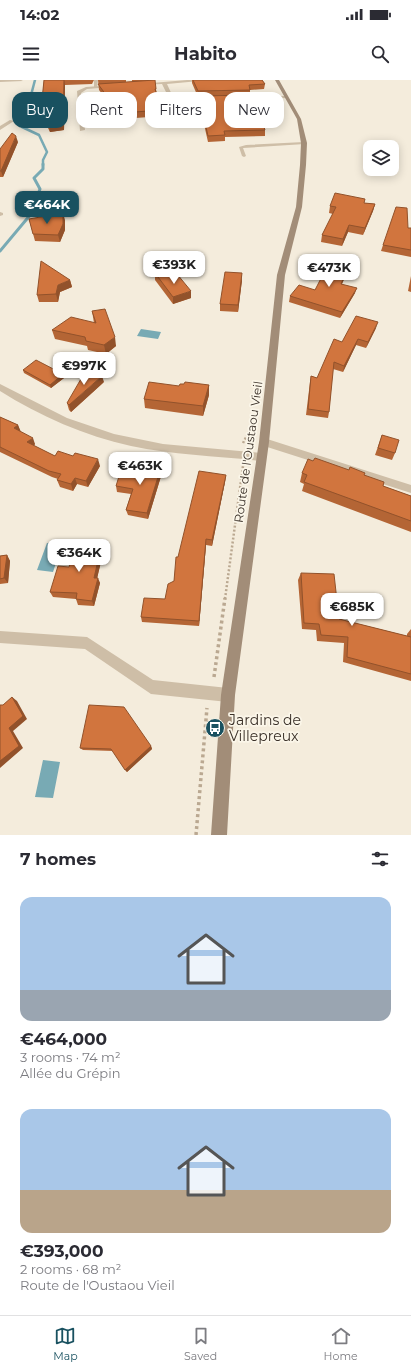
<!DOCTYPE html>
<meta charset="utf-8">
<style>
:root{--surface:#fff;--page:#f7f7f7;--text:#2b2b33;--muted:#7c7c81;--line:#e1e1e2;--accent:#195160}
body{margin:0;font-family:Montserrat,sans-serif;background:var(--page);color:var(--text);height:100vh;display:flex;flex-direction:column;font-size:15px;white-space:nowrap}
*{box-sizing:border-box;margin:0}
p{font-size:13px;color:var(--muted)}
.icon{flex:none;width:22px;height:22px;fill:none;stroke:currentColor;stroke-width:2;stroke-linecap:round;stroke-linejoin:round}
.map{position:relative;height:755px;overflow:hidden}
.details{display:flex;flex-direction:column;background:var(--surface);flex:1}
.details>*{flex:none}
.hud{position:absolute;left:12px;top:12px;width:387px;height:36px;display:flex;gap:8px}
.tools{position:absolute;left:363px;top:60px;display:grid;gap:8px}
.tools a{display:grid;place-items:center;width:36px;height:36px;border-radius:8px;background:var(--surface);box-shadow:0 2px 10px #0003;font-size:20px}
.price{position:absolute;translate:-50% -34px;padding:0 9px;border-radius:8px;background:#fff;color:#222;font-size:13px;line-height:26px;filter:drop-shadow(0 1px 2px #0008)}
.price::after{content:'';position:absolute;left:50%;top:24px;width:12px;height:9px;margin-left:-6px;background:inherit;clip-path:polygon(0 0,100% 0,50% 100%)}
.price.selected{background:var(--accent);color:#fff}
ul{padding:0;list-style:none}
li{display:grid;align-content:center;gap:8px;height:212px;padding:0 20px}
li span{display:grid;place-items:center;height:124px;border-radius:12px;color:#555}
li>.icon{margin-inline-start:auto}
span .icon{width:72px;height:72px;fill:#fffc;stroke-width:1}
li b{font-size:17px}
h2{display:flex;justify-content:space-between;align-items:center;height:48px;padding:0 20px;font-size:17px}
.chip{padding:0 14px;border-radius:12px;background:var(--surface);box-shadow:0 2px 10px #0003;font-size:14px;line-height:36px}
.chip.selected{background:var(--accent);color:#fff}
.status{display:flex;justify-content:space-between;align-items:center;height:28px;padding:0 20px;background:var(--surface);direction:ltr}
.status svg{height:11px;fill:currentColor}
header{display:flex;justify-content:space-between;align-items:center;height:52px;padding:0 20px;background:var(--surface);font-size:18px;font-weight:700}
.tab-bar{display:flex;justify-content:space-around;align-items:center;height:56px;border-top:1px solid var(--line);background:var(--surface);font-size:11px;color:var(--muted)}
.tab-bar a{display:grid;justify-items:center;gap:2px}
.tab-bar .selected{color:var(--accent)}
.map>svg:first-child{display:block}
.water{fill:#78aab4}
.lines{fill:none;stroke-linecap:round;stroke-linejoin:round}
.stream-far1{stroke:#78aab4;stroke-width:2.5}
.stream{stroke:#78aab4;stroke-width:3}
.path-far1{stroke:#baa891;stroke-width:2.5;stroke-dasharray:2 2;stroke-linecap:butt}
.path{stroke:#baa891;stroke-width:3.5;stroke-dasharray:3 3;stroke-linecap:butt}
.lane{fill:#cebea7;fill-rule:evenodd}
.street{fill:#cebea7;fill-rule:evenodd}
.secondary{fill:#a28d78;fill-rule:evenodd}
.wall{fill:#b46535}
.shaded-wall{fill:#92522b}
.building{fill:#d1753e;stroke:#92522b}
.labels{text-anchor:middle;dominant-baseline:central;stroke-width:3.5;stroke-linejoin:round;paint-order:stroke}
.street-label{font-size:12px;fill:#3a3028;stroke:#fbf6e9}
.near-poi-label{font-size:14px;fill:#3a3028;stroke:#fbf6e9;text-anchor:start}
</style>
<div class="status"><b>14:02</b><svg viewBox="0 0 49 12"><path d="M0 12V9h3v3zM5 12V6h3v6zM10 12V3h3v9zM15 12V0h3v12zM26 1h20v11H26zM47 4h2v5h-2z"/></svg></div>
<header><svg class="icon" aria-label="menu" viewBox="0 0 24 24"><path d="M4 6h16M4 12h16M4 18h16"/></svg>Habito<svg class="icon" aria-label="search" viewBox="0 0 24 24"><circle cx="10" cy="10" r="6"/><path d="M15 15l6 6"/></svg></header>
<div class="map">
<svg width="411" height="755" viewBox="0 0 411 755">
<rect width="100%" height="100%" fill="#f4ecdc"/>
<path class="water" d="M 141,249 L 161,252 L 158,259 L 137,256 Z
M 47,463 L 62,465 L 53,492 L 37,490 Z
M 43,680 L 60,682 L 53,718 L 35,717 Z"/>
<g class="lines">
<path class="stream-far1" d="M 35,0 L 30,19 L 20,38 L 22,47 L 39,55 L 47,72 L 43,80 L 43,85"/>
<path class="stream" d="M 0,171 L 31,134 L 40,109 L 34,98 L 43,89 L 43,84"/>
<path class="path-far1" d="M 243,363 L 252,346
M 225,519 L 243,386"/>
<path class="path" d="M 214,597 L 225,518
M 196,755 L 207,628"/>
<path class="lane" d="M 0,0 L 21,0 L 23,1 L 0,2 Z
M 94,0 L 98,0 L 97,8 L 94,7 Z
M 304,62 L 305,62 L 305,64 L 243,68 L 246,76 L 244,77 L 242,76 L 239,67 L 246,65 Z"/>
<path class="street" d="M 187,0 L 210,0 L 167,4 L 173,17 L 212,18 L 214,20 L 171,19 L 169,18 L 162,4 L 142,5 L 140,4 Z
M 114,5 L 112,7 L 87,9 L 81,13 L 85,50 L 80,51 L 77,11 L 86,7 Z
M 286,16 L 288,18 L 240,19 L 238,18 L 240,17 Z
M 10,40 L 14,41 L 0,50 L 0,46 Z
M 0,132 L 3,133 L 3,135 L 0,136 Z
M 0,304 L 67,338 L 114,354 L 163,364 L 261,373 L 265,374 L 266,377 L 265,380 L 261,381 C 218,376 174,375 131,366 C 85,356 40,336 0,311 Z
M 264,358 L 411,405 L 411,413 L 261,365 L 259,362 Z
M 0,551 L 87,557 L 153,600 L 228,608 L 233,610 L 235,615 L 233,620 L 228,622 L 151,614 L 85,569 L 0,563 Z"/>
<path class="secondary" d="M 275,0 L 279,0 L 301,39 L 307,63 L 306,85 L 302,127 L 285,195 L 269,362 L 235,615 L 227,755 L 211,755 L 221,615 L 259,362 L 277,195 L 296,127 L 300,85 L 301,63 L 297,39 Z"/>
</g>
<path class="wall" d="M 44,0 L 94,0 L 92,4 L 65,5 L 64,50 L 50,52 L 47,46 L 42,46 L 40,40 Z
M 98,0 L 126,0 L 126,2 L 132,2 L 132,0 L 154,0 L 156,9 L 157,15 L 164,36 L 164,42 L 150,43 L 149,37 L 122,39 L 102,27 L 101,22 L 107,20 L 99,10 Z
M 192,0 L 262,0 L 265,4 L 264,9 L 250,10 L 250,15 L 265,50 L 265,56 L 225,57 L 225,61 L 208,62 L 199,22 L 199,17 L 198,17 L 192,3 Z
M 18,62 L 3,97 L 0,97 L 0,69 Z
M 364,123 L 375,124 L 373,131 L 363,155 L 348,152 L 342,166 L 321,162 L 322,155 L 333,134 L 329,133 L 330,126 Z
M 29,139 L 65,140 L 65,150 L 60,162 L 35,161 Z
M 408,148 L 411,148 L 411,177 L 381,171 L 383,165 Z
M 351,181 L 350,186 L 342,204 L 355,213 L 340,238 L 289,222 L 290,216 L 315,210 Z
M 155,193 L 191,218 L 173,224 L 155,200 Z
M 411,196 L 411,212 L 408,211 Z
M 70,200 L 72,207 L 60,212 L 58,222 L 39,222 L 37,215 Z
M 242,200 L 238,232 L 220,231 L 220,224 Z
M 92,231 L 116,266 L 106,274 L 88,270 L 87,266 L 55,259 L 52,250 L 94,243 Z
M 376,248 L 366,268 L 356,265 L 343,292 L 333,289 L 329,332 L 328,338 L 306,335 L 310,302 L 311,296 L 317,298 L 342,262 Z
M 23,290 L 64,298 L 51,308 L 24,293 Z
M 104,302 L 71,332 L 69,330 L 67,323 Z
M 184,304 L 209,305 L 209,315 L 203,336 L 145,328 L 144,319 Z
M 0,337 L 18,345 L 20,351 L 35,364 L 34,366 L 55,376 L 100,386 L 88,407 L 77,404 L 73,411 L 60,407 L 57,400 L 58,399 L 52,397 L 0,372 Z
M 382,355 L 395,373 L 392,380 L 375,375 Z
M 313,381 L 364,395 L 383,406 L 411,416 L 411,452 L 302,411 L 304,404 L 300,402 L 302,393 Z
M 138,392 L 162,393 L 148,439 L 128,435 L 126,430 L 131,414 L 117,412 L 116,406 Z
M 226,395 L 225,402 L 212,466 L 206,465 L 199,546 L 142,542 L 141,537 L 165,519 L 174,501 L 178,477 Z
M 102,463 L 104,469 L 97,498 L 100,503 L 94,526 L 78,525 L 76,519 L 53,517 L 50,512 L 69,487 L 76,472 Z
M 7,475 L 10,481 L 8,503 L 0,504 L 0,476 Z
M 301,493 L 339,539 L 407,556 L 407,554 L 411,549 L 411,601 L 343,582 L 344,563 L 317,561 L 316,550 L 302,549 L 298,500 Z
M 151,666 L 152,669 L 127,692 L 113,671 L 83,670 L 80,668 Z"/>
<path class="shaded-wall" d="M 64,0 L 65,5 L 64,50 L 50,52 L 49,46 Z
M 16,56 L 18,62 L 3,97 L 1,91 Z
M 375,124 L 373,131 L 363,155 L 365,148 Z
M 63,133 L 65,140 L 65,150 L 60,162 L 58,155 Z
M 349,145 L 348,152 L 342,166 L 343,159 Z
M 351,181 L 350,186 L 339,210 L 341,204 Z
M 242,193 L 242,200 L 238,232 L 238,225 Z
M 70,200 L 72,207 L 60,212 L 58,222 L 56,214 L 58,205 Z
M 357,208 L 355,213 L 340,238 L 342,232 Z
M 191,211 L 191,218 L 173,224 L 173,217 Z
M 378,242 L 376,248 L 366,268 L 368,262 Z
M 115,257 L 116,266 L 106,274 L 104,265 Z
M 358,259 L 356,265 L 343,292 L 344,286 Z
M 63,294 L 64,298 L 51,308 L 50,305 Z
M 102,296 L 104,302 L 71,332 L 69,325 Z
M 209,305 L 209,315 L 203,336 L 203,326 Z
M 18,345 L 21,352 L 14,348 Z
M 33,358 L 35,364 L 30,369 L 27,362 Z
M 98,379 L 100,386 L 88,407 L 86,401 Z
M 161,387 L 162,393 L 148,439 L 147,433 Z
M 226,395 L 225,402 L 212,466 L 212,460 Z
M 75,398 L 77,404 L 73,411 L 71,404 Z
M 206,459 L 206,465 L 199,546 L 199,541 Z
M 102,463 L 104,469 L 96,503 L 94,498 Z
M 7,475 L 10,481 L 8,503 L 4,498 Z
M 98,498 L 100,503 L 94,526 L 92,521 Z
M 12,617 L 17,621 L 27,639 L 13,651 L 23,668 L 0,688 L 0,681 L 9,648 Z
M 151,666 L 152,669 L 127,692 L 125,690 Z"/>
<path class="building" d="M 44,0 L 64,0 L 63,44 L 49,46 L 46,40 L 40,40 Z
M 155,0 L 156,9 L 155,9 L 164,36 L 150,37 L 148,31 L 122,33 L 101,22 L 109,19 L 98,4 Z
M 193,0 L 262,0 L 265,4 L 249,5 L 250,10 L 198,11 Z
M 252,15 L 265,50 L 224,51 L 225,55 L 208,56 L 199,16 Z
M 12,53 L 16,56 L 1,91 L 0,91 L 0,69 Z
M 335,113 L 365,119 L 364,123 L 375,124 L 365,148 L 349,145 L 343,159 L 322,155 L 336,127 L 330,126 Z
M 396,127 L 407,128 L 408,148 L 411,148 L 411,170 L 383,165 Z
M 63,133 L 63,144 L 58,155 L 33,154 L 29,139 Z
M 332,177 L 351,181 L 341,204 L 357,208 L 342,232 L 290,216 L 299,205 L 315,210 Z
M 41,181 L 70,200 L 58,205 L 56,214 L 37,215 Z
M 225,192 L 242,193 L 238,225 L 220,224 Z
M 155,193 L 173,197 L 177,194 L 191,211 L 173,217 Z
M 105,229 L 115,257 L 104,265 L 86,261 L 85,257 L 52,250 L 71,237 L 96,243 L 92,231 Z
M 356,236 L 378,242 L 368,262 L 358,259 L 344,286 L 334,282 L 329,332 L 308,329 L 311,296 L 317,298 L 334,259 L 342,262 Z
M 36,280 L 63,294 L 50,305 L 23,290 Z
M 85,292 L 102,296 L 69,325 L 67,323 Z
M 149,302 L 179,306 L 180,304 L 184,304 L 185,302 L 209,305 L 203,326 L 144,319 Z
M 0,337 L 18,345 L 14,348 L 33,358 L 27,362 L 55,376 L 58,371 L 73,376 L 75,373 L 98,379 L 86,401 L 75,398 L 71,404 L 57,400 L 61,394 L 49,391 L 0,367 Z
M 382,355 L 399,360 L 395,373 L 378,368 Z
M 315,378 L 349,390 L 350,387 L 365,393 L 364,395 L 384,402 L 383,406 L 411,416 L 411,441 L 304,402 L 307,395 L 302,393 L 308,379 L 313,381 Z
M 141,384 L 161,387 L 147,433 L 126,430 L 133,409 L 116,406 L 121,390 L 138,392 Z
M 199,391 L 226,395 L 212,460 L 206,459 L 199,541 L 141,537 L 144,518 L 165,519 L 168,504 L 174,501 L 176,477 L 178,477 Z
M 79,462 L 102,463 L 94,498 L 98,498 L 92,521 L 76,519 L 77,513 L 50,512 L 58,486 L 69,487 L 73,472 L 76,472 Z
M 7,475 L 4,498 L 0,499 L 0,476 Z
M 301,493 L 334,494 L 339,539 L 411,557 L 411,594 L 347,577 L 348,557 L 321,555 L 319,544 L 304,543 Z
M 12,617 L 23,636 L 9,648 L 19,666 L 0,681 L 0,625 L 3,625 Z
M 89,625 L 124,627 L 151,666 L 125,690 L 111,669 L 80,668 Z"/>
<defs>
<g id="bus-disc" transform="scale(1)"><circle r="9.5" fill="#195160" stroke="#fbf6e9"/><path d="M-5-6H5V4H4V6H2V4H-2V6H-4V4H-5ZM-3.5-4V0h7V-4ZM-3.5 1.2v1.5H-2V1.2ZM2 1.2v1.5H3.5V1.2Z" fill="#fff"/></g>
</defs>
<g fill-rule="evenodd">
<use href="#bus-disc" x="215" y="648"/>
</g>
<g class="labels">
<g class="street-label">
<text transform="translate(248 372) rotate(-82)">Route de l'Oustaou Vieil</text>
</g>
<g class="near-poi-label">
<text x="229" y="640">Jardins de<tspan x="229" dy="16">Villepreux</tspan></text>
</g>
</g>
</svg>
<div class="tools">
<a><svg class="icon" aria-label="layers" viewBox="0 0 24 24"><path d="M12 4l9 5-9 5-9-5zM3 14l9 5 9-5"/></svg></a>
</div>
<b class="price selected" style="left:47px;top:145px">€464K</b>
<b class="price" style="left:174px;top:205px">€393K</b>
<b class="price" style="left:329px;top:208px">€473K</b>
<b class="price" style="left:84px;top:306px">€997K</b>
<b class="price" style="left:140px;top:406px">€463K</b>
<b class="price" style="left:79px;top:493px">€364K</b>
<b class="price" style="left:352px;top:547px">€685K</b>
<div class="hud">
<a class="chip selected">Buy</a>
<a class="chip">Rent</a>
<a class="chip">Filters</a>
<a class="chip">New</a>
</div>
</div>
<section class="details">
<h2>7 homes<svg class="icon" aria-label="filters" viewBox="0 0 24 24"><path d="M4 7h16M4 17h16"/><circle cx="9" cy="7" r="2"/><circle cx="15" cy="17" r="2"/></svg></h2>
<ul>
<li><span style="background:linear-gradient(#a9c7e8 75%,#9aa5b1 0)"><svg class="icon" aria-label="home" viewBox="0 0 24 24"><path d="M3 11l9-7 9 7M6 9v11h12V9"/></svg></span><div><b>€464,000</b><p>3 rooms · 74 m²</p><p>Allée du Grépin</p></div></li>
<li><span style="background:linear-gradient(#a9c7e8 65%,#b9a48a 0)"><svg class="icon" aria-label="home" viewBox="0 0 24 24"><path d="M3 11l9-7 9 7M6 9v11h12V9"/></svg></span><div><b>€393,000</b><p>2 rooms · 68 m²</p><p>Route de l'Oustaou Vieil</p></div></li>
</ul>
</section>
<nav class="tab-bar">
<a class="selected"><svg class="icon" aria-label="map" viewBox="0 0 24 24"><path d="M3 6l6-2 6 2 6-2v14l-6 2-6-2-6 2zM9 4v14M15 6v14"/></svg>Map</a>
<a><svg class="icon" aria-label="saved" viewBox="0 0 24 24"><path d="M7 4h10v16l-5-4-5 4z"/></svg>Saved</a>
<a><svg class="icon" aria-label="home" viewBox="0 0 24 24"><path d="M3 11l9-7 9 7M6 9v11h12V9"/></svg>Home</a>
</nav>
